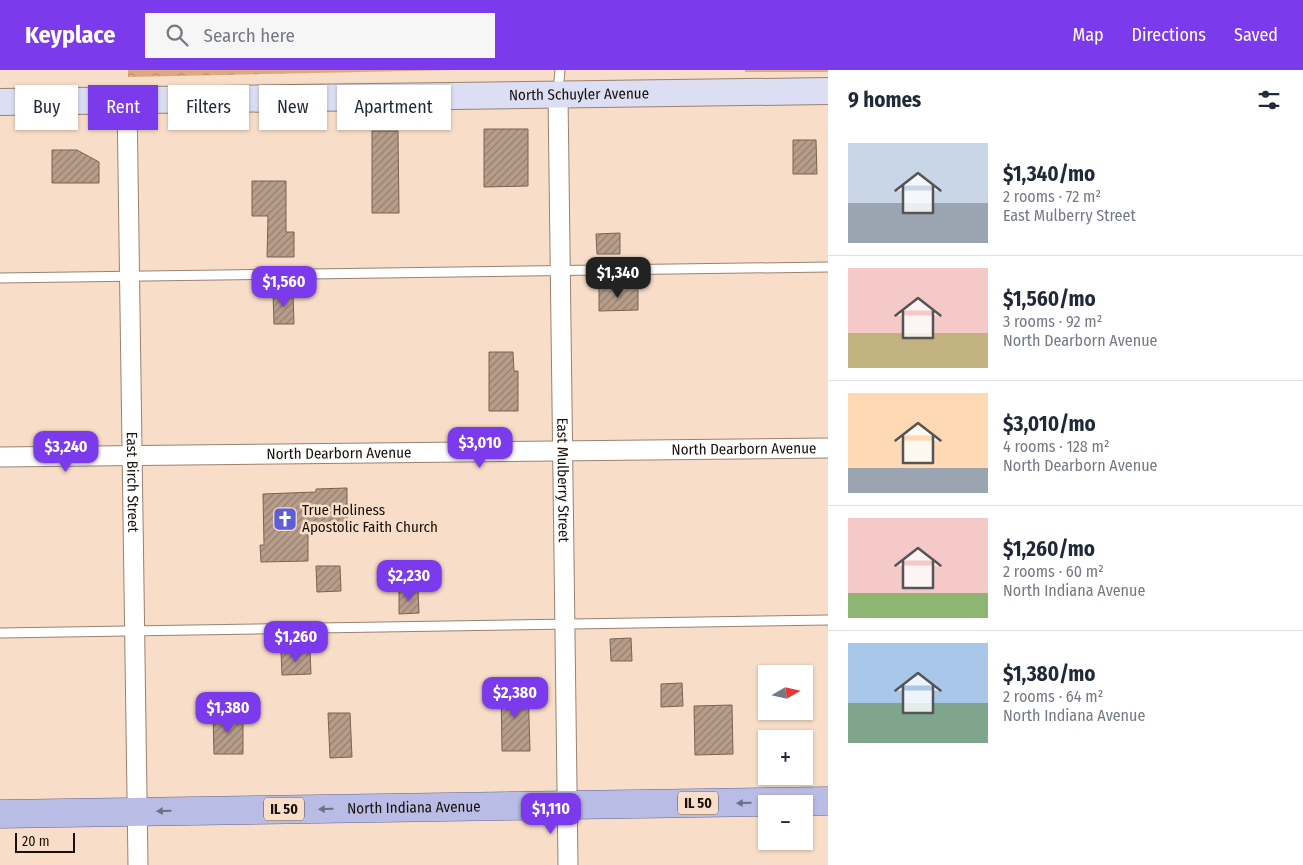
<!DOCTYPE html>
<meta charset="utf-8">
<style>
:root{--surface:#fff;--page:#f6f6f7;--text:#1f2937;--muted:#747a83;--line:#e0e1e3;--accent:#7c3aed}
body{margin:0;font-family:"Fira Sans Condensed",sans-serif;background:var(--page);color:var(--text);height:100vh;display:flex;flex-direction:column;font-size:19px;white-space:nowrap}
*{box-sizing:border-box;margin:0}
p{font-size:16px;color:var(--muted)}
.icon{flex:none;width:28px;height:28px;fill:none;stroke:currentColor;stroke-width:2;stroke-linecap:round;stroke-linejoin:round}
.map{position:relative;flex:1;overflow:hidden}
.drawer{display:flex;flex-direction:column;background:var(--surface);width:475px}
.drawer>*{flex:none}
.hud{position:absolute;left:15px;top:15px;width:475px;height:45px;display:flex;gap:10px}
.needle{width:32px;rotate:81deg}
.buttons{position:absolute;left:758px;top:595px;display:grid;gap:10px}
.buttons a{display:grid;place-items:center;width:55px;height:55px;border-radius:0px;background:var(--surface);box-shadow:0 1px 4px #0004;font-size:25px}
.scale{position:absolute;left:15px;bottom:12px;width:60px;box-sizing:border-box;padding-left:5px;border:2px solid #181009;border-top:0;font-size:14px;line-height:18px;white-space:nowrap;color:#181009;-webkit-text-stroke:4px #f8dec9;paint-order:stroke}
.price{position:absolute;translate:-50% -42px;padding:0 11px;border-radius:10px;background:var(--accent);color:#fff;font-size:16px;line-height:32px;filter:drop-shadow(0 1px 2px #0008)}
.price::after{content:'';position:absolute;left:50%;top:30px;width:15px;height:11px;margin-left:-8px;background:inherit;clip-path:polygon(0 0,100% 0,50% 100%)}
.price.current{background:#222;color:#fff}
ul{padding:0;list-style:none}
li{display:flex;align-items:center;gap:15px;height:125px;padding:0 20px}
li+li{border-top:1px solid var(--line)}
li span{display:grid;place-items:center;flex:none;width:140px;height:100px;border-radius:0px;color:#555}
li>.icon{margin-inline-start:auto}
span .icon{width:60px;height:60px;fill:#fffc;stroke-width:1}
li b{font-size:21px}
h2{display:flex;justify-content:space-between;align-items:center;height:60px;padding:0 20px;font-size:21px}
.chip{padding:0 18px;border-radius:0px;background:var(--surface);box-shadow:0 1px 4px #0004;font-size:18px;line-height:45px}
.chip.current{background:var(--accent);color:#fff}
header{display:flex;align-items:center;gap:30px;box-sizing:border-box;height:70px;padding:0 25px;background:var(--accent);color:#fff}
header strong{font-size:24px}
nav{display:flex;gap:28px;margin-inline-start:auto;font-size:18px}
.search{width:350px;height:45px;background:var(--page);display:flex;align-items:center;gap:12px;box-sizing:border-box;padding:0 18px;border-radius:0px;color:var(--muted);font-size:19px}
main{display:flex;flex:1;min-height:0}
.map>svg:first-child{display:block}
.grass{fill:url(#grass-tufts)}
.park{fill:url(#park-crowns)}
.building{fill:url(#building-hatch);stroke:#7a6351}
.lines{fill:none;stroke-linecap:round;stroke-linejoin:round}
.lane-casing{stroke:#9a826f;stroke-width:11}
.street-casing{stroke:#9a826f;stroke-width:21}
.secondary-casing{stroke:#9a826f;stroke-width:28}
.primary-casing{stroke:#63648e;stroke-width:29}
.lane{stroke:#fff;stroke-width:9}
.street{stroke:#fff;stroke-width:19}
.secondary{stroke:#dcdef3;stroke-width:26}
.primary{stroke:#b9bde6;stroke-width:28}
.oneway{fill:#716f83}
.labels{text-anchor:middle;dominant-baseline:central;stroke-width:5;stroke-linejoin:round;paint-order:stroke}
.shield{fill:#f8dec9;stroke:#5b4e43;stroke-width:1}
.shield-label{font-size:14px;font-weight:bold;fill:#181009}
.street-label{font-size:15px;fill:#181009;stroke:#f8dec9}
.poi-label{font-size:15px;fill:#181009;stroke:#f8dec9;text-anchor:start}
</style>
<header>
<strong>Keyplace</strong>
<div class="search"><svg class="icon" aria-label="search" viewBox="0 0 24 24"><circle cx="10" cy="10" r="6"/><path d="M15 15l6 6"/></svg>Search here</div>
<nav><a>Map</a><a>Directions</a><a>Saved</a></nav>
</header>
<main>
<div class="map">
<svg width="828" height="795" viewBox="0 0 828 795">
<defs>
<pattern id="grass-tufts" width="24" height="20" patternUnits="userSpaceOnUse" patternTransform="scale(1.25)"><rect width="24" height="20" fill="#dda97f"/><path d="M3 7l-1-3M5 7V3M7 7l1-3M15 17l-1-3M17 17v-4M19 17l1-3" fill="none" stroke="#bd906c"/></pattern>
<pattern id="park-crowns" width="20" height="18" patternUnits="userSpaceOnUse" patternTransform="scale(1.25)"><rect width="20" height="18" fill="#dda97f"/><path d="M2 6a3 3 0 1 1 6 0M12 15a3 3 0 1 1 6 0" fill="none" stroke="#bd906c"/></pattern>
<pattern id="building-hatch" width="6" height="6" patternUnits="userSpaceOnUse" patternTransform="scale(1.25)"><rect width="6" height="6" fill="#b79e8b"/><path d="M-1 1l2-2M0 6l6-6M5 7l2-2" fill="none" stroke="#947f70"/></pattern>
</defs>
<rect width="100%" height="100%" fill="#f8dec9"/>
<path class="grass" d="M 745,0 L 828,0 L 828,2 L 745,2 Z"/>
<path class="park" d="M 128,0 L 456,0 L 128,7 Z"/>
<path class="building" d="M 484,59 L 528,59 L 528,116 L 484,117 Z
M 372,61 L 398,61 L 399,143 L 372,143 Z
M 793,70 L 816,70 L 817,104 L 793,104 Z
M 52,80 L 77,80 L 99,92 L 99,113 L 52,113 Z
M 252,111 L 286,111 L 286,162 L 294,162 L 294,187 L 267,187 L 268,146 L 252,146 Z
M 620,163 L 620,184 L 597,184 L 596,164 Z
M 638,217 L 638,240 L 599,241 L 599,218 Z
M 273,223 L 293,223 L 294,254 L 274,254 Z
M 489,282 L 513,282 L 514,301 L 518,301 L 518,341 L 489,341 Z
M 347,418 L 347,461 L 308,462 L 308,491 L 261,492 L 260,475 L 264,475 L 263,424 L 316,422 L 316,419 Z
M 316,496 L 340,496 L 341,521 L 317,522 Z
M 399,520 L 418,520 L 419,543 L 399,544 Z
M 631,568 L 632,591 L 611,591 L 610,569 Z
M 281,581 L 310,581 L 311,604 L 282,605 Z
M 682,613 L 683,636 L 661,637 L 661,614 Z
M 528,616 L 530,681 L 502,681 L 501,617 Z
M 732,635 L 733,684 L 695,685 L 694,636 Z
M 328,643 L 350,643 L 352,687 L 330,688 Z
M 213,644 L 243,644 L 243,684 L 214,684 Z"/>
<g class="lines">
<g class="lane-casing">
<path id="lane" d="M 558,22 L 560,0
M 0,208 L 828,197
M 0,563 L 828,550"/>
</g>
<g class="street-casing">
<g id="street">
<path id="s1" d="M 558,25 L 568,795"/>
<path id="s2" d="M 127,30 L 138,795"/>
<path id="s3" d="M 0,387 L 828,378"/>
</g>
</g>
<g class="secondary-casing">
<g id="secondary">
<path id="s4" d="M 0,32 L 828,21"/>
</g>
</g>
<g class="primary-casing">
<g id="primary">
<path id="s5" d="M 0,744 L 828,731"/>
</g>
</g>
<use href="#lane" class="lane"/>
<use href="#street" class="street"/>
<use href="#secondary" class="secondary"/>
<use href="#primary" class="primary"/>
</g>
<defs><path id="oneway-solid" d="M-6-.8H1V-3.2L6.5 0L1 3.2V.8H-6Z" transform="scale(1.25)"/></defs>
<g class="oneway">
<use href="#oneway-solid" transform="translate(744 733) rotate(179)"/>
<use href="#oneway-solid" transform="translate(326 739) rotate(179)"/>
<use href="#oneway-solid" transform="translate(164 741) rotate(179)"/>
</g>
<defs>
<g id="church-square" transform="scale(1.25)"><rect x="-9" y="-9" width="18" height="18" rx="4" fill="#5f5dd6" stroke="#f8dec9"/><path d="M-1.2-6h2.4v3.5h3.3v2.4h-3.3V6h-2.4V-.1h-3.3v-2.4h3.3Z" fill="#fff"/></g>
</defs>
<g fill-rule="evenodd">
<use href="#church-square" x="285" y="449"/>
</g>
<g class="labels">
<g class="shield">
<rect x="678" y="721.5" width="40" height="23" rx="4"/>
<rect x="264" y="727.5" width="40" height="23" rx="4"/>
</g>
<g class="shield-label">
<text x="698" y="733">IL 50</text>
<text x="284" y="739">IL 50</text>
</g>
<g class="street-label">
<text stroke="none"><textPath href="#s4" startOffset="579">North Schuyler Avenue</textPath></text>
<text stroke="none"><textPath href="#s3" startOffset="744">North Dearborn Avenue</textPath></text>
<text stroke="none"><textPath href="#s3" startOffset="339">North Dearborn Avenue</textPath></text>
<text stroke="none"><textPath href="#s1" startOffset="385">East Mulberry Street</textPath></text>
<text stroke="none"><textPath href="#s2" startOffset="382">East Birch Street</textPath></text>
<text stroke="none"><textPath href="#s5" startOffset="414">North Indiana Avenue</textPath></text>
</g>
<g class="poi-label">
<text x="302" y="440">True Holiness<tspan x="302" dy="17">Apostolic Faith Church</tspan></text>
</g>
</g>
</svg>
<div class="buttons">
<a><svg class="needle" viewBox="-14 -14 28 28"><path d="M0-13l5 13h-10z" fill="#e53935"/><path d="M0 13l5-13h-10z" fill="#747a83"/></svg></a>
<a>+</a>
<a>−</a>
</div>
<div class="scale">20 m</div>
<b class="price current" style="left:618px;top:229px">$1,340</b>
<b class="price" style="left:284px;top:238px">$1,560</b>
<b class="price" style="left:480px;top:399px">$3,010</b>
<b class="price" style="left:66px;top:403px">$3,240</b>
<b class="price" style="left:409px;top:532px">$2,230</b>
<b class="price" style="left:296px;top:593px">$1,260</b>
<b class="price" style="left:515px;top:649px">$2,380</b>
<b class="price" style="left:228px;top:664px">$1,380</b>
<b class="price" style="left:551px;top:765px">$1,110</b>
<div class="hud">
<a class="chip">Buy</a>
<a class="chip current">Rent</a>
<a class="chip">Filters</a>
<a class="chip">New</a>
<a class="chip">Apartment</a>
</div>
</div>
<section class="drawer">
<h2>9 homes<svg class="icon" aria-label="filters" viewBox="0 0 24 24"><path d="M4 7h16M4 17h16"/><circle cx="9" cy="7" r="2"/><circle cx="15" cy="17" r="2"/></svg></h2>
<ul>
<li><span style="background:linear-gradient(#c9d6e8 60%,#9aa5b1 0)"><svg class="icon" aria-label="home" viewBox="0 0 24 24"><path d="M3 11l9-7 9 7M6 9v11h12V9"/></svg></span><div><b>$1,340/mo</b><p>2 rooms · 72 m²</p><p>East Mulberry Street</p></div></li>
<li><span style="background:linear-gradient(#f6c9c9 65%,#c2b280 0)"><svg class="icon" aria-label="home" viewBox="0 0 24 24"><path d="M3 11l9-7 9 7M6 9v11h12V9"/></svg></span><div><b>$1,560/mo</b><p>3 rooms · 92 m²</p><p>North Dearborn Avenue</p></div></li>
<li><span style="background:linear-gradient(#ffd9b3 75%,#9aa5b1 0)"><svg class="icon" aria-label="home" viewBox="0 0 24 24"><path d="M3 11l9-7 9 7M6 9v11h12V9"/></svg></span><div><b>$3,010/mo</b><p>4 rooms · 128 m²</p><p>North Dearborn Avenue</p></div></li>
<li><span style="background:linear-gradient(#f6c9c9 75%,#8fb573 0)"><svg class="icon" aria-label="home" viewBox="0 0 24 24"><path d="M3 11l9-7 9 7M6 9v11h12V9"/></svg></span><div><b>$1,260/mo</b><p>2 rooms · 60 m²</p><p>North Indiana Avenue</p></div></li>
<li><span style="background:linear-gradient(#a9c7e8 60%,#7fa58c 0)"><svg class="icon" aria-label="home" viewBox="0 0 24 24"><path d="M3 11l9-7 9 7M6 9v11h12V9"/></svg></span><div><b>$1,380/mo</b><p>2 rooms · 64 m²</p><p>North Indiana Avenue</p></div></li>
</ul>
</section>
</main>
